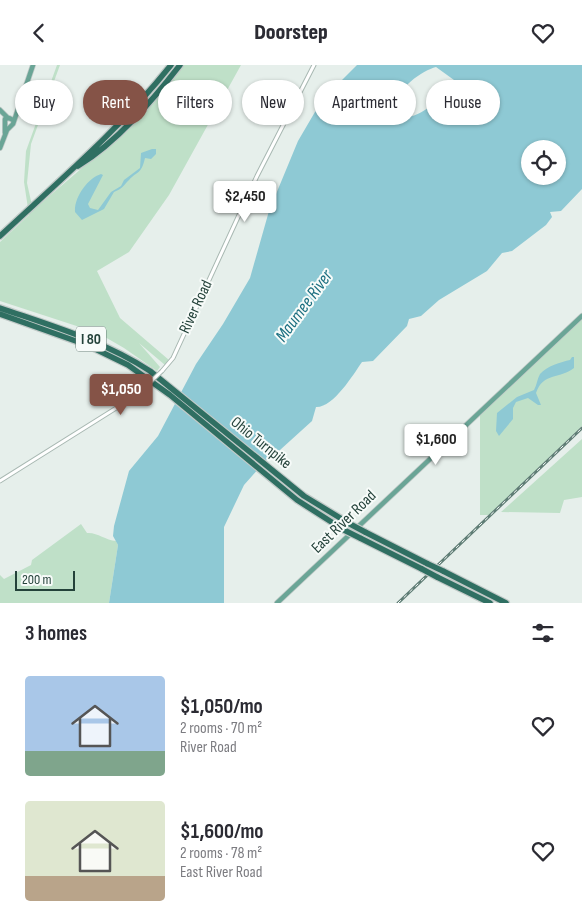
<!DOCTYPE html>
<meta charset="utf-8">
<style>
:root{--surface:#fff;--page:#f2f2f3;--text:#2b2b33;--muted:#7c7c81;--accent:#855347}
body{margin:0;font-family:"Sofia Sans Condensed",sans-serif;background:var(--page);color:var(--text);height:100vh;display:flex;flex-direction:column;font-size:19px;white-space:nowrap}
*{box-sizing:border-box;margin:0}
p{font-size:16px;color:var(--muted)}
.icon{flex:none;width:28px;height:28px;fill:none;stroke:currentColor;stroke-width:2;stroke-linecap:round;stroke-linejoin:round}
.map{position:relative;height:538px;overflow:hidden}
.side{display:flex;flex-direction:column;background:var(--surface);flex:1}
.side>*{flex:none}
.guide{position:absolute;left:15px;top:15px;width:552px;height:45px;display:flex;gap:10px}
.tools{position:absolute;left:521px;top:75px;display:grid;gap:10px}
.tools a{display:grid;place-items:center;width:45px;height:45px;border-radius:50%;background:var(--surface);box-shadow:0 1px 4px #0004;font-size:25px}
.scale{position:absolute;left:15px;bottom:12px;width:60px;box-sizing:border-box;padding-left:5px;border:2px solid #24423a;border-top:0;font-size:14px;line-height:18px;white-space:nowrap;color:#24423a;-webkit-text-stroke:4px #f7fbf9;paint-order:stroke}
.price{position:absolute;translate:-50% -42px;padding:0 11px;border-radius:5px;background:#fff;color:#222;font-size:16px;line-height:32px;filter:drop-shadow(0 1px 2px #0008)}
.price::after{content:'';position:absolute;left:50%;top:30px;width:15px;height:11px;margin-left:-8px;background:inherit;clip-path:polygon(0 0,100% 0,50% 100%)}
.price.current{background:var(--accent);color:#fff}
ul{padding:0;list-style:none}
li{display:flex;align-items:center;gap:15px;height:125px;padding:0 25px}
li span{display:grid;place-items:center;flex:none;width:140px;height:100px;border-radius:5px;color:#555}
li>.icon{margin-inline-start:auto}
span .icon{width:60px;height:60px;fill:#fffc;stroke-width:1}
li b{font-size:21px}
h2{display:flex;justify-content:space-between;align-items:center;height:60px;padding:0 25px;font-size:21px}
.chip{padding:0 18px;border-radius:22px;background:var(--surface);box-shadow:0 1px 4px #0004;font-size:18px;line-height:45px}
.chip.current{background:var(--accent);color:#fff}
header{display:flex;justify-content:space-between;align-items:center;height:65px;padding:0 25px;background:var(--surface);font-size:22px;font-weight:800}
.map>svg:first-child{display:block}
.green{fill:#bfe0c8}
.water{fill:#8ec9d4;fill-rule:evenodd}
.lines{fill:none;stroke-linecap:round;stroke-linejoin:round}
.minor-casing{stroke:#a8b8b2;stroke-width:5}
.major-casing{stroke:#c2cac8;stroke-width:6}
.highway-casing{stroke:#c2cac8;stroke-width:8}
.minor{stroke:#fff;stroke-width:3}
.major{stroke:#6aa596;stroke-width:4.5}
.highway{stroke:#2f6f62;stroke-width:5.5}
.rail-casing{stroke:#5f7d75;stroke-width:3}
.rail{stroke:#f7fbf9;stroke-width:1;stroke-dasharray:4;stroke-linecap:butt}
.minor-bridge-casing{stroke:#a8b8b2;stroke-width:5;stroke-linecap:butt}
.highway-bridge-casing{stroke:#c2cac8;stroke-width:8;stroke-linecap:butt}
.minor-bridge{stroke:#fff;stroke-width:3}
.highway-bridge{stroke:#2f6f62;stroke-width:5.5}
.labels{text-anchor:middle;dominant-baseline:central;stroke-width:4;stroke-linejoin:round;paint-order:stroke}
.shield{fill:#f7fbf9;stroke:#637a73;stroke-width:1}
.shield-label{font-size:15px;font-weight:bold;fill:#24423a}
.street-label{font-size:16px;fill:#24423a;stroke:#f7fbf9}
.water-label{font-size:18px;font-style:italic;fill:#1c6f80;stroke:#f7fbf9}
</style>
<header><svg class="icon" aria-label="back" viewBox="0 0 24 24"><path d="M15 5l-7 7 7 7"/></svg>Doorstep<svg class="icon" aria-label="heart" viewBox="0 0 24 24"><path d="M12 20l-8-8c-3-5 5-10 8-4 3-6 11-1 8 4z"/></svg></header>
<div class="map">
<svg width="582" height="538" viewBox="0 0 582 538">
<rect width="100%" height="100%" fill="#e6efeb"/>
<path class="green" d="M 57,0 L 60,0 L 31,79 L 27,118 L 33,145 L 110,79 L 158,31 L 183,0 L 241,0 L 169,130 L 129,187 L 97,206 L 120,253 L 169,295 L 165,300 L 139,278 L 160,302 L 157,306 L 124,283 L 98,268 L 0,236 L 0,177 L 29,150 L 24,117 L 26,86 Z
M 582,254 L 582,361 L 489,450 L 480,450 L 480,349 Z
M 582,374 L 582,432 L 564,435 L 560,448 L 501,447 Z
M 81,459 L 87,468 C 97,467 105,475 116,476 L 118,480 L 109,538 L 0,538 L 0,510 L 4,514 L 31,500 L 32,495 Z"/>
<path class="water" d="M 357,0 L 582,0 L 582,124 L 561,146 L 550,147 L 552,152 L 546,160 L 512,186 L 502,188 L 487,206 L 439,235 L 421,251 L 409,254 L 407,261 L 373,296 L 362,297 C 353,310 333,343 316,342 L 312,356 L 280,385 L 270,391 L 244,420 L 224,462 L 224,538 L 109,538 L 118,480 L 113,471 L 114,461 L 129,406 L 158,371 L 196,299 L 223,259 L 250,213 L 269,146 L 298,76 L 322,35 ZM 436,2 L 454,15 L 455,20 C 444,32 417,56 400,52 C 384,32 420,6 436,2 ZM 530,84 L 558,84 L 558,111 L 530,111 Z
M 152,84 L 156,84 L 156,89 L 151,94 L 145,93 C 141,110 138,105 129,115 C 123,121 122,124 114,127 L 104,144 L 82,155 L 75,147 C 74,132 88,113 101,109 L 103,110 L 88,139 L 90,143 L 98,145 L 111,127 L 121,121 L 124,115 L 140,103 L 141,88 Z
M 572,292 L 574,292 L 574,303 C 561,314 543,307 536,328 L 541,340 L 538,340 L 528,333 L 516,337 L 513,343 L 513,354 L 499,371 L 496,366 L 497,348 L 517,332 L 534,325 C 537,320 537,314 540,309 C 547,301 561,297 570,295 Z"/>
<g class="lines">
<g class="minor-casing">
<path id="minor" d="M 162,306 L 173,293 L 257,111 L 314,0
M 0,416 L 129,335 L 147,320"/>
</g>
<g class="major-casing">
<path id="major" d="M 0,45 L 8,53
M 5,68 L 5,54 L 9,53 L 13,55
M 0,83 L 7,65 L 13,59 L 33,0
M 277,538 L 582,251"/>
</g>
<g class="highway-casing">
<path id="highway" d="M 78,101 C 117,77 152,36 180,0
M 0,171 C 59,116 121,63 171,0
M 0,243 C 52,261 104,276 150,306 L 304,431 L 350,459
M 0,249 L 87,280 L 128,300 L 170,330 L 297,435 L 344,465
M 365,467 L 428,499
M 360,473 L 422,504
M 443,506 L 506,538
M 437,512 L 490,538"/>
</g>
<use href="#minor" class="minor"/>
<use href="#major" class="major"/>
<use href="#highway" class="highway"/>
<g class="rail-casing">
<path id="rail" d="M 398,538 L 582,363"/>
</g>
<use href="#rail" class="rail"/>
<g class="minor-bridge-casing">
<path id="minor-bridge" d="M 147,320 L 162,306"/>
</g>
<g class="highway-bridge-casing">
<path id="highway-bridge" d="M 350,459 L 365,467
M 344,465 L 360,473
M 428,499 L 443,506
M 422,504 L 437,512"/>
</g>
<use href="#minor-bridge" class="minor-bridge"/>
<use href="#highway-bridge" class="highway-bridge"/>
</g>
<g class="labels">
<rect class="shield" x="76" y="261.5" width="30" height="25" rx="4"/>
<g class="shield-label">
<text x="91" y="274">I 80</text>
</g>
<g class="street-label">
<text transform="translate(196 242) rotate(-65)">River Road</text>
<text transform="translate(261 378) rotate(39)">Ohio Turnpike</text>
<text transform="translate(344 457) rotate(-44)">East River Road</text>
</g>
<g class="water-label">
<text transform="translate(304 241) rotate(-54)">Maumee River</text>
</g>
</g>
</svg>
<div class="tools">
<a><svg class="icon" aria-label="locate" viewBox="0 0 24 24"><circle cx="12" cy="12" r="6"/><path d="M12 2v4M12 18v4M2 12h4M18 12h4"/></svg></a>
</div>
<div class="scale">200 m</div>
<b class="price" style="left:245px;top:158px">$2,450</b>
<b class="price current" style="left:121px;top:351px">$1,050</b>
<b class="price" style="left:436px;top:401px">$1,600</b>
<div class="guide">
<a class="chip">Buy</a>
<a class="chip current">Rent</a>
<a class="chip">Filters</a>
<a class="chip">New</a>
<a class="chip">Apartment</a>
<a class="chip">House</a>
</div>
</div>
<section class="side">
<h2>3 homes<svg class="icon" aria-label="filters" viewBox="0 0 24 24"><path d="M4 7h16M4 17h16"/><circle cx="9" cy="7" r="2"/><circle cx="15" cy="17" r="2"/></svg></h2>
<ul>
<li><span style="background:linear-gradient(#a9c7e8 75%,#7fa58c 0)"><svg class="icon" aria-label="home" viewBox="0 0 24 24"><path d="M3 11l9-7 9 7M6 9v11h12V9"/></svg></span><div><b>$1,050/mo</b><p>2 rooms · 70 m²</p><p>River Road</p></div><svg class="icon" aria-label="heart" viewBox="0 0 24 24"><path d="M12 20l-8-8c-3-5 5-10 8-4 3-6 11-1 8 4z"/></svg></li>
<li><span style="background:linear-gradient(#dfe7d0 75%,#b9a48a 0)"><svg class="icon" aria-label="home" viewBox="0 0 24 24"><path d="M3 11l9-7 9 7M6 9v11h12V9"/></svg></span><div><b>$1,600/mo</b><p>2 rooms · 78 m²</p><p>East River Road</p></div><svg class="icon" aria-label="heart" viewBox="0 0 24 24"><path d="M12 20l-8-8c-3-5 5-10 8-4 3-6 11-1 8 4z"/></svg></li>
</ul>
</section>
